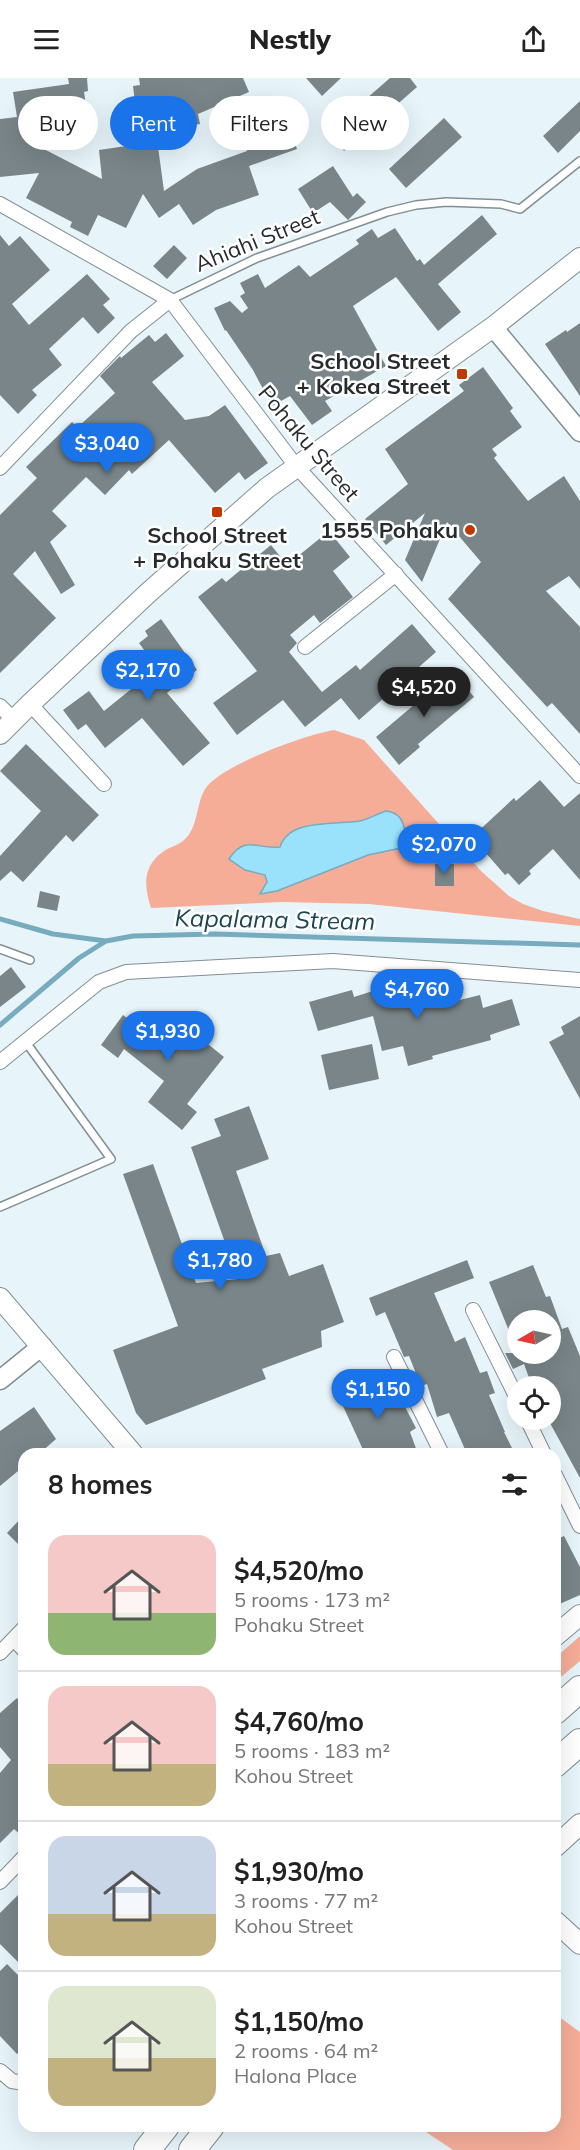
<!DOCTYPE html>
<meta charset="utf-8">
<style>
:root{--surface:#fff;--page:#f2f2f2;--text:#222;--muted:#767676;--line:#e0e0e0;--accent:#1a73e8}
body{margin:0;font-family:Mulish,sans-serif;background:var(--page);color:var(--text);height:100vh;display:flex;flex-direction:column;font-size:22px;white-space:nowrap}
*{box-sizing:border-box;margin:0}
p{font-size:20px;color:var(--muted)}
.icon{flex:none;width:33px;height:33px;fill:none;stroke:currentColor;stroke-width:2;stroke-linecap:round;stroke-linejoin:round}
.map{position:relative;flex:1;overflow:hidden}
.drawer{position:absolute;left:18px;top:1370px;width:543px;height:684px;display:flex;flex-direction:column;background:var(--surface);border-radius:18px;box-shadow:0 6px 24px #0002}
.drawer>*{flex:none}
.banner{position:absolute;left:18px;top:18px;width:544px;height:54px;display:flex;gap:12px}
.needle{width:39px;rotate:261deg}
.buttons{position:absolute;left:507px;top:1232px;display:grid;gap:12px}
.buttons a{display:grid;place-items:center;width:54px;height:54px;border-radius:50%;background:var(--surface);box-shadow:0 6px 24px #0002;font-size:30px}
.price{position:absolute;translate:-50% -51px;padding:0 14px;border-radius:21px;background:var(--accent);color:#fff;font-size:20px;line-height:39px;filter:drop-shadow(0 2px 3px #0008)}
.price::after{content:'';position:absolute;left:50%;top:36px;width:18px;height:14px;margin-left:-9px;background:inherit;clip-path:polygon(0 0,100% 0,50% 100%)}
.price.active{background:#222;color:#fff}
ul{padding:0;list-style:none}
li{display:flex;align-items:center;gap:18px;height:150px;padding:0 30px}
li+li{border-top:2px solid var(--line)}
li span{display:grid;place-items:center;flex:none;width:168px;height:120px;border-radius:18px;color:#555}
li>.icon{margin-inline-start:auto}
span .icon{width:72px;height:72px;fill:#fffc;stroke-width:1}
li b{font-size:26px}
h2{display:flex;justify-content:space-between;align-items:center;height:72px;padding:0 30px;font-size:26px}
.pill{padding:0 21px;border-radius:27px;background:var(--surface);box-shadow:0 6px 24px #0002;font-size:21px;line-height:54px}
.pill.active{background:var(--accent);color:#fff}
header{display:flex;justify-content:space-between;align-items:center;height:78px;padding:0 30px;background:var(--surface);font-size:27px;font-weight:800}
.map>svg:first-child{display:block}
.green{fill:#f5ad98}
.water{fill:#9ae2fc;stroke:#77abbe;stroke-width:1.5}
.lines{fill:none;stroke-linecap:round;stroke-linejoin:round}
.stream{stroke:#77abbe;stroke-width:5}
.building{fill:#798589}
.service-casing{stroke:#828e93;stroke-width:10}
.minor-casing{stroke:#828e93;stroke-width:16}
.tertiary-casing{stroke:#828e93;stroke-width:21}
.secondary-casing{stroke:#828e93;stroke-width:22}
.motorway-casing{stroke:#828e93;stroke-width:28}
.service{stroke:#fff;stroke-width:7}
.minor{stroke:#fff;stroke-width:14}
.tertiary{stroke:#fff;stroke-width:18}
.secondary{stroke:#fff;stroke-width:20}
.motorway{stroke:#fff;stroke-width:26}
.poi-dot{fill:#c03900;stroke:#fff;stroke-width:2}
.labels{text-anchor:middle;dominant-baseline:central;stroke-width:5;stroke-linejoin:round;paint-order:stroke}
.street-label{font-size:22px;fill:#262b2d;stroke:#fff}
.poi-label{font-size:22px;font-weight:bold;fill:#262b2d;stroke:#fff;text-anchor:end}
.water-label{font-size:24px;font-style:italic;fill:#1c4553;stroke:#fff}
</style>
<header><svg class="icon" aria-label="menu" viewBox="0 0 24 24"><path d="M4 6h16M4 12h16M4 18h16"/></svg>Nestly<svg class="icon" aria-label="share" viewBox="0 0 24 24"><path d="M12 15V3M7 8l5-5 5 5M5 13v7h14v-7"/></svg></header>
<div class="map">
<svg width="580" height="2072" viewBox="0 0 580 2072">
<rect width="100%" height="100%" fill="#e7f5fa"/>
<path class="green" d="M 334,652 L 364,662 L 481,793 L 509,818 L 523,826 L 543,833 L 580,841 L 580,848 L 369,826 L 282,824 L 151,830 C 144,808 142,788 164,773 C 170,769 179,767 184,762 C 198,751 196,726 205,711 C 221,687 305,657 334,652 Z
M 580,1558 L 580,1583 L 555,1604 L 555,1580 Z
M 555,1936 L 580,1954 L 580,2072 L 453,2072 L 417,2048 L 555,2048 Z"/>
<path class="water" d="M 386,733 C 405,735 408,754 401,770 L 368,777 L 277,813 L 260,816 L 267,804 L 265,797 L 245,792 L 229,781 C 245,756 257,772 280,769 C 289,740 335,747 360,743 C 369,741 377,736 386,733 Z"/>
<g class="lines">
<path class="stream" d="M 0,841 L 53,856 L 106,863
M 0,947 L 79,880 L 106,863 L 133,858 L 215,856 L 580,867"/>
</g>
<path class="building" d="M 68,0 L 87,0 L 88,13 L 84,14 L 91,62 L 40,69 L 102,101 L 99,72 L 140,66 L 133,8 L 140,7 L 139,0 L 243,0 L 249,14 L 198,36 L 200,46 L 156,54 L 164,113 L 197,91 L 247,73 L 238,48 L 267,38 L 270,47 L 286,41 L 297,71 L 249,88 L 259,117 L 216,132 L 193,147 L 179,126 L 159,140 L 143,116 L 126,150 L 98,137 L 88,158 L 70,149 L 72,144 L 26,120 L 39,95 L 0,99 L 0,41 L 17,39 L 13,14 L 69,6 Z
M 306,0 L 341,0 L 322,18 Z
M 390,0 L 410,0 L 417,9 L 344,73 L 328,54 Z
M 580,23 L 580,53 L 558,75 L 543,58 Z
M 444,40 L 462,59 L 406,110 L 389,91 Z
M 333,88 L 353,119 L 357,115 L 366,124 L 348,142 L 330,124 L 313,135 L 298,111 Z
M 482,137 L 497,156 L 438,206 L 461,234 L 438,253 L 396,199 L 353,228 L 386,288 L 325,323 L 332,333 L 312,347 L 290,318 L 272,328 L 253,292 L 226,252 L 225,253 L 214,230 L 230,223 L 242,235 L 248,230 L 240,218 L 245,215 L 240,205 L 258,196 L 265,210 L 299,187 L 310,199 L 359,166 L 356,162 L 372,151 L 378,160 L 395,150 L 417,183 L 420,181 L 424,187 Z
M 0,157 L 9,168 L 20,158 L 50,192 L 12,226 L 29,247 L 87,196 L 110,221 L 103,227 L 115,240 L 98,256 L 83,239 L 49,271 L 62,287 L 32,312 L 37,317 L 18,336 L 0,317 Z
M 174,167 L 187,180 L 167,201 L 153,188 Z
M 580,245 L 580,318 L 545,266 L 566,252 L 567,254 Z
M 166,255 L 184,278 L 152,304 L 185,342 L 209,338 L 225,327 L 268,385 L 245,402 L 239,394 L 215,415 L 169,362 L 132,396 L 129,392 L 105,417 L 86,399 L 52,433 L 67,448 L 50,464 L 75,507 L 61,516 L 35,473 L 13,496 L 56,540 L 0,595 L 0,437 L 37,400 L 26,389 L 72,344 L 78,349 L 115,315 L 100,298 L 120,278 L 121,280 L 149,257 L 155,264 Z
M 483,289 L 513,330 L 510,333 L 522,349 L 492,371 L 497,377 L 494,380 L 528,423 L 564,398 L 580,423 L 580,511 L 569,498 L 546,513 L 580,549 L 580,656 L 552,625 L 547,629 L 448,521 L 481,484 L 447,444 L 422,504 L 405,482 L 425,435 L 386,467 L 365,441 L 408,406 L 385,371 L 464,313 L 459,307 Z
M 329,453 L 350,479 L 333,493 L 353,519 L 320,545 L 314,537 L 290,557 L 297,565 L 289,574 L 322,614 L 356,587 L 360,592 L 412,546 L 436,574 L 359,642 L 341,620 L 305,649 L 283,622 L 237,657 L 213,625 L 257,593 L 198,519 L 222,500 L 226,504 L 271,467 L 287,487 Z
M 161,541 L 197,592 L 172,609 L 173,610 L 167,615 L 210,665 L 183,688 L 142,640 L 105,670 L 86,646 L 78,652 L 63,632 L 89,613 L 104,633 L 135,608 L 133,604 L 156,588 L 139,565 L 148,558 L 145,553 Z
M 453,594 L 474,619 L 418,666 L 420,669 L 399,687 L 376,659 Z
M 26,666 L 99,737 L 73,764 L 66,757 L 23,804 L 11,793 L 0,803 L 0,778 L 41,733 L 0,693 Z
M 540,702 L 564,729 L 580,715 L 580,802 L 553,771 L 529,793 L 531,796 L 519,807 L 508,795 L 505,797 L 472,759 L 514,720 L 516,723 Z
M 435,786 L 454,786 L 454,808 L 435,808 Z
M 40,813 L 60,818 L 57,833 L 37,829 Z
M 11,889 L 26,909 L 0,929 L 0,898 Z
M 404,903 L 408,915 L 420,911 L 427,930 L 480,917 L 483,930 L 512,921 L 520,947 L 490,957 L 491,962 L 432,978 L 433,981 L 408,988 L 403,968 L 382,973 L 373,938 L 318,953 L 309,924 L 352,912 L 354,919 Z
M 168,934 L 224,979 L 187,1026 L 197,1034 L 182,1052 L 148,1024 L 164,1003 L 124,971 L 118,980 L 101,967 L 123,937 L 149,957 Z
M 580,938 L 580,1021 L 549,964 L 564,956 L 561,949 Z
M 372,966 L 379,1001 L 329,1012 L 321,977 Z
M 249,1028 L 269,1081 L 236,1093 L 266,1178 L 280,1175 L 289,1198 L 323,1186 L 344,1244 L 321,1253 L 322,1269 L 262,1291 L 266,1301 L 146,1347 L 136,1335 L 113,1272 L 178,1248 L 123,1096 L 153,1086 L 196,1205 L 238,1201 L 191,1069 L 221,1058 L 214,1041 Z
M 467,1182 L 474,1200 L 434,1215 L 455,1264 L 465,1259 L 480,1295 L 487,1293 L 495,1315 L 489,1317 L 505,1354 L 504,1354 L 515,1376 L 467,1376 L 449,1335 L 437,1339 L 427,1306 L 421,1308 L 409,1278 L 404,1279 L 385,1234 L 376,1238 L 369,1220 Z
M 533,1187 L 546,1219 L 550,1218 L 562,1251 L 568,1249 L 580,1278 L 580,1400 L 550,1345 L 550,1308 L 532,1308 L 524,1286 L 513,1291 L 505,1275 L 550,1275 L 550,1242 L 518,1242 L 516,1270 L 489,1204 Z
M 365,1302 L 369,1310 L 383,1304 L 395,1329 L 403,1325 L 416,1350 L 410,1354 L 418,1376 L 365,1376 L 337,1315 Z
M 34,1329 L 56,1361 L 39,1376 L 24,1376 L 24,1388 L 0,1408 L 0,1353 Z
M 24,1437 L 24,1472 L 7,1455 Z
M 564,1458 L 580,1489 L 580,1517 L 555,1528 L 555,1462 Z
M 17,1620 L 24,1629 L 24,1760 L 14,1751 L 0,1765 L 0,1695 L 11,1682 L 0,1669 L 0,1635 Z
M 24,1811 L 24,1890 L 0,1866 L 0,1835 Z
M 7,1886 L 24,1903 L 24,1970 L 17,1976 L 0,1958 L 0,1893 Z"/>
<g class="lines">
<g class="service-casing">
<path id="service" d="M 170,222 L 257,180 L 387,134 L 416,127 L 446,124 L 501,126 L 520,131 L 580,83
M 0,871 L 30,882
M 0,1129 L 111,1081 L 25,963"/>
</g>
<g class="minor-casing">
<path id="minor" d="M 0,126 L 170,222 L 296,388 L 580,698
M 0,390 L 131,253 L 170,222
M 305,569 L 396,496
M 30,626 L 104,706
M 0,628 L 14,642
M 0,984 L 99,904 L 126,894 L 333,883 L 580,902
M 473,1232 L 518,1322
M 394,1279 L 442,1376
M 527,1341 L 544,1376
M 555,1397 L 580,1448
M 14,1561 L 24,1572
M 0,1575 L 24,1550
M 0,1804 L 24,1779
M 0,1993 L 12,2003 L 24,2005"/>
</g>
<g class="tertiary-casing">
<path id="tertiary" d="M 493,249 L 580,354
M 0,1302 L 42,1268"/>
</g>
<g class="secondary-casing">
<path id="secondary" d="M 0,656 L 30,626 L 148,515 L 267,410 L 493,249 L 580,180
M 0,1220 L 133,1376
M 555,1558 L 580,1537
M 555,1769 L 580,1746
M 555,1843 L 580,1866"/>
</g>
<g class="motorway-casing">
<path id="motorway" d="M 555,1633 L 580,1611
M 555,1686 L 580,1664
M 147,2072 L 166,2048
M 192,2072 L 211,2048"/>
</g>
<use href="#service" class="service"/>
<use href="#minor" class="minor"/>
<use href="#tertiary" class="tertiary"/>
<use href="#secondary" class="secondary"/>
<use href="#motorway" class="motorway"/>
</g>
<g class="poi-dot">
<rect x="456" y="290" width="12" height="12" rx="3"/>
<rect x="211" y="428" width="12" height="12" rx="3"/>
<circle cx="470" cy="452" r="6"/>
</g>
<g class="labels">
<g class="street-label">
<text transform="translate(257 162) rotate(-22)">Ahiahi Street</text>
<text transform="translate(309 365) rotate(50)">Pohaku Street</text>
</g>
<g class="poi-label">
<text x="450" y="283">School Street<tspan x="450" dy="25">+ Kokea Street</tspan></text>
<text x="458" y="452">1555 Pohaku</text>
<text x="217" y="457" text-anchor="middle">School Street<tspan x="217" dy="25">+ Pohaku Street</tspan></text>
</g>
<g class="water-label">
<text transform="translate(275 841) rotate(1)">Kapalama Stream</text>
</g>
</g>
</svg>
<div class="buttons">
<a><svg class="needle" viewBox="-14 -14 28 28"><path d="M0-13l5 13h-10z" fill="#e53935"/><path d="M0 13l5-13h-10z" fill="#767676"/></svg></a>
<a><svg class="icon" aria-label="locate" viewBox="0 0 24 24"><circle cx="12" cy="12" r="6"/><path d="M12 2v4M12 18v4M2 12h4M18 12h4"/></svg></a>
</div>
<b class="price" style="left:107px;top:396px">$3,040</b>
<b class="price" style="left:148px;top:623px">$2,170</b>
<b class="price active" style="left:424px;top:640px">$4,520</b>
<b class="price" style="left:444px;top:797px">$2,070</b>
<b class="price" style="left:417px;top:942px">$4,760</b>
<b class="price" style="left:168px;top:984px">$1,930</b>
<b class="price" style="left:220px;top:1213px">$1,780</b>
<b class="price" style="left:378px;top:1342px">$1,150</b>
<div class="banner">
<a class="pill">Buy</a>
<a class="pill active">Rent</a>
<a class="pill">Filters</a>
<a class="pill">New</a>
</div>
<section class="drawer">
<h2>8 homes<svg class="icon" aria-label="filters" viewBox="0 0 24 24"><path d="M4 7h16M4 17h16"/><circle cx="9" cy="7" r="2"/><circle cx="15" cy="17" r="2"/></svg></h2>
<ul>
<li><span style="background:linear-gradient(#f6c9c9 65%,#8fb573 0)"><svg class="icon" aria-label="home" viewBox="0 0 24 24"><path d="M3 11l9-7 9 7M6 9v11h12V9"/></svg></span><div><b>$4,520/mo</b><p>5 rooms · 173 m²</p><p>Pohaku Street</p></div></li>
<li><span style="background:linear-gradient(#f6c9c9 65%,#c2b280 0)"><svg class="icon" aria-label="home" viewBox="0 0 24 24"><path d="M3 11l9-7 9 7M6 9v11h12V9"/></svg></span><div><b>$4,760/mo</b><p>5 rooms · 183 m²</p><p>Kohou Street</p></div></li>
<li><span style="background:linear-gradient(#c9d6e8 65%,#c2b280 0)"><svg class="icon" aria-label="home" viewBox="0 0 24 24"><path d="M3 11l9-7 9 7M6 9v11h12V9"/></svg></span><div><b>$1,930/mo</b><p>3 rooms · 77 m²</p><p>Kohou Street</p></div></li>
<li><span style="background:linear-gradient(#dfe7d0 60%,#c2b280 0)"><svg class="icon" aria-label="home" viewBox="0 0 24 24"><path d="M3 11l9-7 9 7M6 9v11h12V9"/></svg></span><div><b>$1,150/mo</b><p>2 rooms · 64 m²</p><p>Halona Place</p></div></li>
</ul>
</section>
</div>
